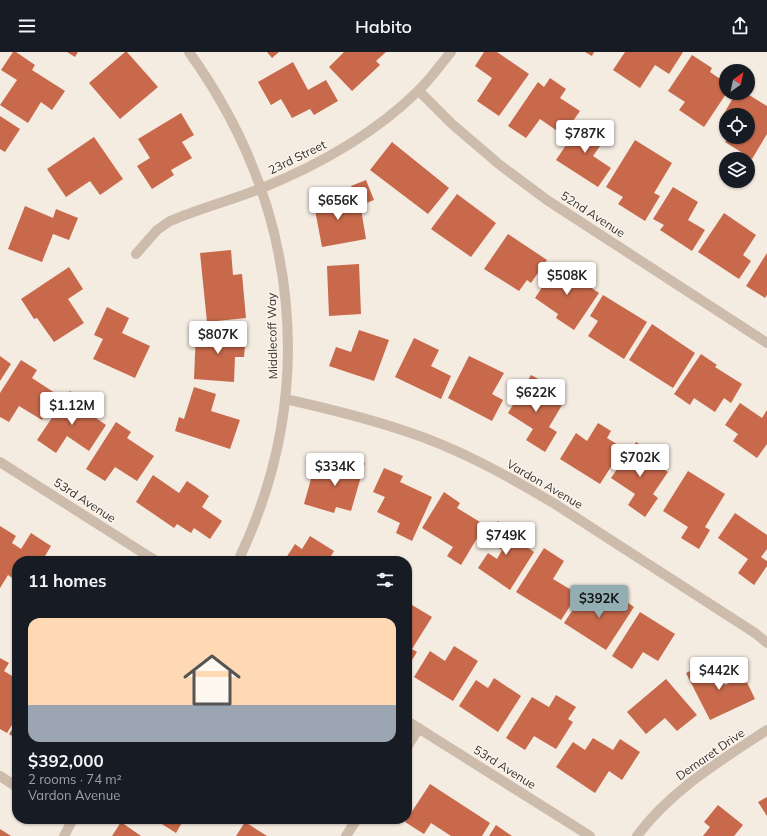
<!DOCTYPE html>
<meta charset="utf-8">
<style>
:root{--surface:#171b24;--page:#242831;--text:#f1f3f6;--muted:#9ea1a6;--accent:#92aeb2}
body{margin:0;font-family:Mulish,sans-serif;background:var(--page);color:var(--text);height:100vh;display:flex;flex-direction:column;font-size:15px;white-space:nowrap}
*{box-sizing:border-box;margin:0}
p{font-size:13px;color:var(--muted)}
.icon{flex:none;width:22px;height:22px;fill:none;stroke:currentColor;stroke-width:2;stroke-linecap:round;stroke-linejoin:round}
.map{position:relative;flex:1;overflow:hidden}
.drawer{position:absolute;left:12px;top:504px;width:400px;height:268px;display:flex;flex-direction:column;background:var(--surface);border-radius:16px;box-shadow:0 1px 3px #0004}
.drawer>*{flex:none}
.needle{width:26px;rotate:33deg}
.tools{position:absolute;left:719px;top:12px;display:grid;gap:8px}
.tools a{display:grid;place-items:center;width:36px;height:36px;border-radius:50%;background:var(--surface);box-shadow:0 1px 3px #0004;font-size:20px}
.price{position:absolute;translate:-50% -34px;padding:0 9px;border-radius:4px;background:#fff;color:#222;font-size:13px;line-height:26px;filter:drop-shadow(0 1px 2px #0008)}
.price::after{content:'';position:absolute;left:50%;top:24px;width:12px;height:9px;margin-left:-6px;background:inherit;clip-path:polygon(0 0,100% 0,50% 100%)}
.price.on{background:var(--accent);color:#111}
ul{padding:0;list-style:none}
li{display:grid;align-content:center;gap:8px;height:212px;padding:0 16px}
li span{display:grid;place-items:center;height:124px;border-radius:12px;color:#555}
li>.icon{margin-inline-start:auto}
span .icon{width:72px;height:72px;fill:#fffc;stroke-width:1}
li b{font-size:17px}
h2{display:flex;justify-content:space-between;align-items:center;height:48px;padding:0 16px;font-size:17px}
header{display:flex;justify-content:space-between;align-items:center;height:52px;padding:0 16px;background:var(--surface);font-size:18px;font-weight:600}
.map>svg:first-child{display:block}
.building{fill:#c8694b}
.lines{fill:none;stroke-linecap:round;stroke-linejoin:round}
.minor{stroke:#cdbbac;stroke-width:10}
.labels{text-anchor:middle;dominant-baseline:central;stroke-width:3;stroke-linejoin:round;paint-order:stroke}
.street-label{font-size:12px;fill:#3b302b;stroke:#fbf5ee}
</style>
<header><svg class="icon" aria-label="menu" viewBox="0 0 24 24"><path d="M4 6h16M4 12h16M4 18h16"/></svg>Habito<svg class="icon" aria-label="share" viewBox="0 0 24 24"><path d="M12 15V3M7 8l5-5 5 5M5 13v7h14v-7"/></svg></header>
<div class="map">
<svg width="767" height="784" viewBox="0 0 767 784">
<rect width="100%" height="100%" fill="#f4ebe1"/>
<path class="building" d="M 13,0 L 16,0 L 35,13 L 32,18 L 65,39 L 52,58 L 41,50 L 28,71 L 0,53 L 17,28 L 1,18 Z
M 67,0 L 78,0 L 75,5 Z
M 125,0 L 127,0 L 158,35 L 120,67 L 89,31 Z
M 267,0 L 279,0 L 272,6 Z
M 344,0 L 386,0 L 376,9 L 380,13 L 352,39 L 329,15 Z
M 484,0 L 497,0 L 529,22 L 499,64 L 477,49 L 492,26 L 475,14 Z
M 585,0 L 594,0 L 592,4 Z
M 625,0 L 683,0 L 669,22 L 655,13 L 640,36 L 613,18 Z
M 692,3 L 712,16 L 710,20 L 726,31 L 726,42 L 704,75 L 679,58 L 685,50 L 668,39 Z
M 293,10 L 308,38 L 326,28 L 338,49 L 314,63 L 310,57 L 292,66 L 281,47 L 271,53 L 258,30 Z
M 550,26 L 566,37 L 560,46 L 580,59 L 563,83 L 540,67 L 526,86 L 508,74 L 538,30 L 544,35 Z
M 736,41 L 746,41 L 767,54 L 767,82 L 752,107 L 725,90 L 729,85 L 748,85 L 748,63 L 726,63 L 726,72 L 720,68 Z
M 181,61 L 194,83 L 182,90 L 192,106 L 171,118 L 174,123 L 152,137 L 137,114 L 150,106 L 138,87 Z
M 0,64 L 20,77 L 5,100 L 0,97 Z
M 583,68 L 607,84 L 593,104 L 611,116 L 598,135 L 556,108 Z
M 94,85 L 123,127 L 100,143 L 90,129 L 66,145 L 47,117 Z
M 635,88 L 672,111 L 654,141 L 660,144 L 645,169 L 618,152 L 623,145 L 606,135 Z
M 392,90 L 449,136 L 428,162 L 370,118 Z
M 366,128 L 374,148 L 359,154 L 351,134 Z
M 673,135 L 698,150 L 688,168 L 705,178 L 692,199 L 660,178 L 664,173 L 653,167 Z
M 345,142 L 348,159 L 361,157 L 366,187 L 322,195 L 313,147 Z
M 457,142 L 496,171 L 471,205 L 431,177 Z
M 25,154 L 53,166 L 56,157 L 78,166 L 69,188 L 53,182 L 42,210 L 8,197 Z
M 724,161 L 756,183 L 743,203 L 751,209 L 739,227 L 698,200 Z
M 508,182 L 547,208 L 531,231 L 527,228 L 519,239 L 484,217 Z
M 231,198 L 233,223 L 242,222 L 246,266 L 207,270 L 200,201 Z
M 767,201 L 767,243 L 765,246 L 746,234 Z
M 558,211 L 574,221 L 572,223 L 599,241 L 574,278 L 556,266 L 558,262 L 535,246 Z
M 359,212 L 361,262 L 329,264 L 327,214 Z
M 69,215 L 83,237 L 68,247 L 84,271 L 54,290 L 37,266 L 34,267 L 21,247 Z
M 603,243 L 647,270 L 624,307 L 588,284 L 598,269 L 590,264 Z
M 107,255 L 129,266 L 122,281 L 150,294 L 135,326 L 93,307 L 103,287 L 94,283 Z
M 652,272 L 695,301 L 673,336 L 629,308 Z
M 359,278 L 389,288 L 374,329 L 329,314 L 336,295 L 351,300 Z
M 196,279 L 246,282 L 244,305 L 235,305 L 234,330 L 194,327 Z
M 414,286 L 439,298 L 431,314 L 451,324 L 441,347 L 395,325 Z
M 701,302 L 717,313 L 715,315 L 742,332 L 731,351 L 724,346 L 715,360 L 694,346 L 690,353 L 674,342 Z
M 0,304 L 11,312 L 0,329 Z
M 469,304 L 504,321 L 492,342 L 503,348 L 492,369 L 448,346 Z
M 21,308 L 37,318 L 32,326 L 58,343 L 42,368 L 19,354 L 9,370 L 0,365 L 0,341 Z
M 531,323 L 546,331 L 540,340 L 562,353 L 549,375 L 557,380 L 545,400 L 526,388 L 533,377 L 508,361 Z
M 194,335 L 216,342 L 211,359 L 240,368 L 230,397 L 175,379 L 179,365 L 184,367 Z
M 70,339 L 84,348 L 80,355 L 106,373 L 89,399 L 67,384 L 56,401 L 37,388 Z
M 740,351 L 762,366 L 767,358 L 767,392 L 757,406 L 733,389 L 738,382 L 725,373 Z
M 116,370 L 131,380 L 127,386 L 154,404 L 137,429 L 115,415 L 105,429 L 86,417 Z
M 598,371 L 611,379 L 607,386 L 623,396 L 600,432 L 560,407 L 576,381 L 587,389 Z
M 636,390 L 650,399 L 645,405 L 668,420 L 653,442 L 658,446 L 645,465 L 628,453 L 635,442 L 611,426 Z
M 342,404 L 365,411 L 351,459 L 336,455 L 334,461 L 304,452 L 314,416 L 337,422 Z
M 384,416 L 403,424 L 400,430 L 432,445 L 412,489 L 396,481 L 400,471 L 377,460 L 385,445 L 373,440 Z
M 688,419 L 725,442 L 705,475 L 710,478 L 699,497 L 681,486 L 688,475 L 663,459 Z
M 153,423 L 179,441 L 187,429 L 209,444 L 202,455 L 222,469 L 210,487 L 194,476 L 191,481 L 177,472 L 174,476 L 136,450 Z
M 444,440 L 460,451 L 457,456 L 485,473 L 461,513 L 447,504 L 453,495 L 422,476 Z
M 735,461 L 767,483 L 767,497 L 761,505 L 767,509 L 767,514 L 754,533 L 738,521 L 748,507 L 718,486 Z
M 498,469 L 518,482 L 515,487 L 534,500 L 510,538 L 478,516 L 488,501 L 497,507 L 502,498 L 485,487 Z
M 0,474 L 16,484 L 12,491 L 21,497 L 31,481 L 51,494 L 42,509 L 17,509 L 17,529 L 8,523 L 0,536 Z
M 310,484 L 334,499 L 328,509 L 284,509 L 295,492 L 302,497 Z
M 544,496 L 564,509 L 553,527 L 578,542 L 561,568 L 516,540 Z
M 584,541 L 606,556 L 615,542 L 634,555 L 606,598 L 564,571 Z
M 407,550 L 432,565 L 412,597 L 417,600 L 407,616 Z
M 640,560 L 675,582 L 658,609 L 643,600 L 632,617 L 612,604 Z
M 454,594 L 478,609 L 453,649 L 414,625 L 430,599 L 445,609 Z
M 0,606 L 9,611 L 4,619 L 17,627 L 17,645 L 12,652 L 17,655 L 17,665 L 7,681 L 0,677 Z
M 713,608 L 725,633 L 744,624 L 755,647 L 710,668 L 686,621 Z
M 494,626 L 521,644 L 498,680 L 459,654 L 476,628 L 488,636 Z
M 666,627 L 697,663 L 677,679 L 665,666 L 646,682 L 627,660 Z
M 556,643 L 576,655 L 568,667 L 573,670 L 556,697 L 534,684 L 525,698 L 506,686 L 532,645 L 549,655 Z
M 17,670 L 17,687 L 9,682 Z
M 593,686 L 613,698 L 620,687 L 640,700 L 622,728 L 609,719 L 595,741 L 556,715 L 573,690 L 585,698 Z
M 430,732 L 490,771 L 482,784 L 451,784 L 431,771 L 424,782 L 405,770 Z
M 767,745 L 767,764 L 758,750 Z
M 718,753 L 743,773 L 734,784 L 703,784 L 710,775 L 704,770 Z
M 154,767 L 184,767 L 176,781 Z
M 267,767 L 278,767 L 275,772 Z
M 121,770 L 141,784 L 112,784 Z
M 245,770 L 267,784 L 236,784 Z
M 496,773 L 512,784 L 489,784 Z
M 0,777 L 11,784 L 0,784 Z"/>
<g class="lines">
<path class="minor" d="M 189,0 C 299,153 320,338 238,509
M 419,39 L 452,72 L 500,113 L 547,148 L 767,291
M 136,202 L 157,178 L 170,169 C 200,156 232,148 262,136 C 319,113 373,83 418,39 C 430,28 440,13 451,0
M 285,347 C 326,356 366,366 405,379 C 458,396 508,424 555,452 L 755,581 L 767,591
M 0,410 L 156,509
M 407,669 L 590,784
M 407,695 L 419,676
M 0,724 L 17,735
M 64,784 L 73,767
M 346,784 L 357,767
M 637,784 C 671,738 720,709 767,678"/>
</g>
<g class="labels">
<g class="street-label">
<text transform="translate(297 105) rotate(-26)">23rd Street</text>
<text transform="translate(593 162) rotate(33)">52nd Avenue</text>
<text transform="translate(272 284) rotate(-91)">Middlecoff Way</text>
<text transform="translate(545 432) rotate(30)">Vardon Avenue</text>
<text transform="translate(85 448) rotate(33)">53rd Avenue</text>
<text transform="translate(710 702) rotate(-35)">Demaret Drive</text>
<text transform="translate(505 715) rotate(32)">53rd Avenue</text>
</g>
</g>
</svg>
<div class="tools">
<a><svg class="needle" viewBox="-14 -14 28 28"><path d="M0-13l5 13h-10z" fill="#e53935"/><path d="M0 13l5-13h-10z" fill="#9ea1a6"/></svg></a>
<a><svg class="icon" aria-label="locate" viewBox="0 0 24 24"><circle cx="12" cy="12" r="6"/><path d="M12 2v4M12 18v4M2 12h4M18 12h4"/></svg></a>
<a><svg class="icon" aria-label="layers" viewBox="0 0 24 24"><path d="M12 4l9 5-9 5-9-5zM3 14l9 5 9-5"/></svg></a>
</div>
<b class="price" style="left:585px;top:102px">$787K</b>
<b class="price" style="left:338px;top:169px">$656K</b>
<b class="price" style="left:567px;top:244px">$508K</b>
<b class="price" style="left:218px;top:303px">$807K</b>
<b class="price" style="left:536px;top:361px">$622K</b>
<b class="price" style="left:72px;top:374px">$1.12M</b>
<b class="price" style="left:640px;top:426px">$702K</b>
<b class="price" style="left:335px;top:435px">$334K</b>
<b class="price" style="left:506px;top:504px">$749K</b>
<b class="price on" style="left:599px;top:567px">$392K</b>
<b class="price" style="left:719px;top:639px">$442K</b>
<section class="drawer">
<h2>11 homes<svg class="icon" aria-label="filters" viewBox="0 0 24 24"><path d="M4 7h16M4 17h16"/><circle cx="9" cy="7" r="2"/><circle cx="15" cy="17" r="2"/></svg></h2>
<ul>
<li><span style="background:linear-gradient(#ffd9b3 70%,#9aa5b1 0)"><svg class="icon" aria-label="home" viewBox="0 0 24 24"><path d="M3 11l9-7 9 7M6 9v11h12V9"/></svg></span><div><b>$392,000</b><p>2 rooms · 74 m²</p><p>Vardon Avenue</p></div></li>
</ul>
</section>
</div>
